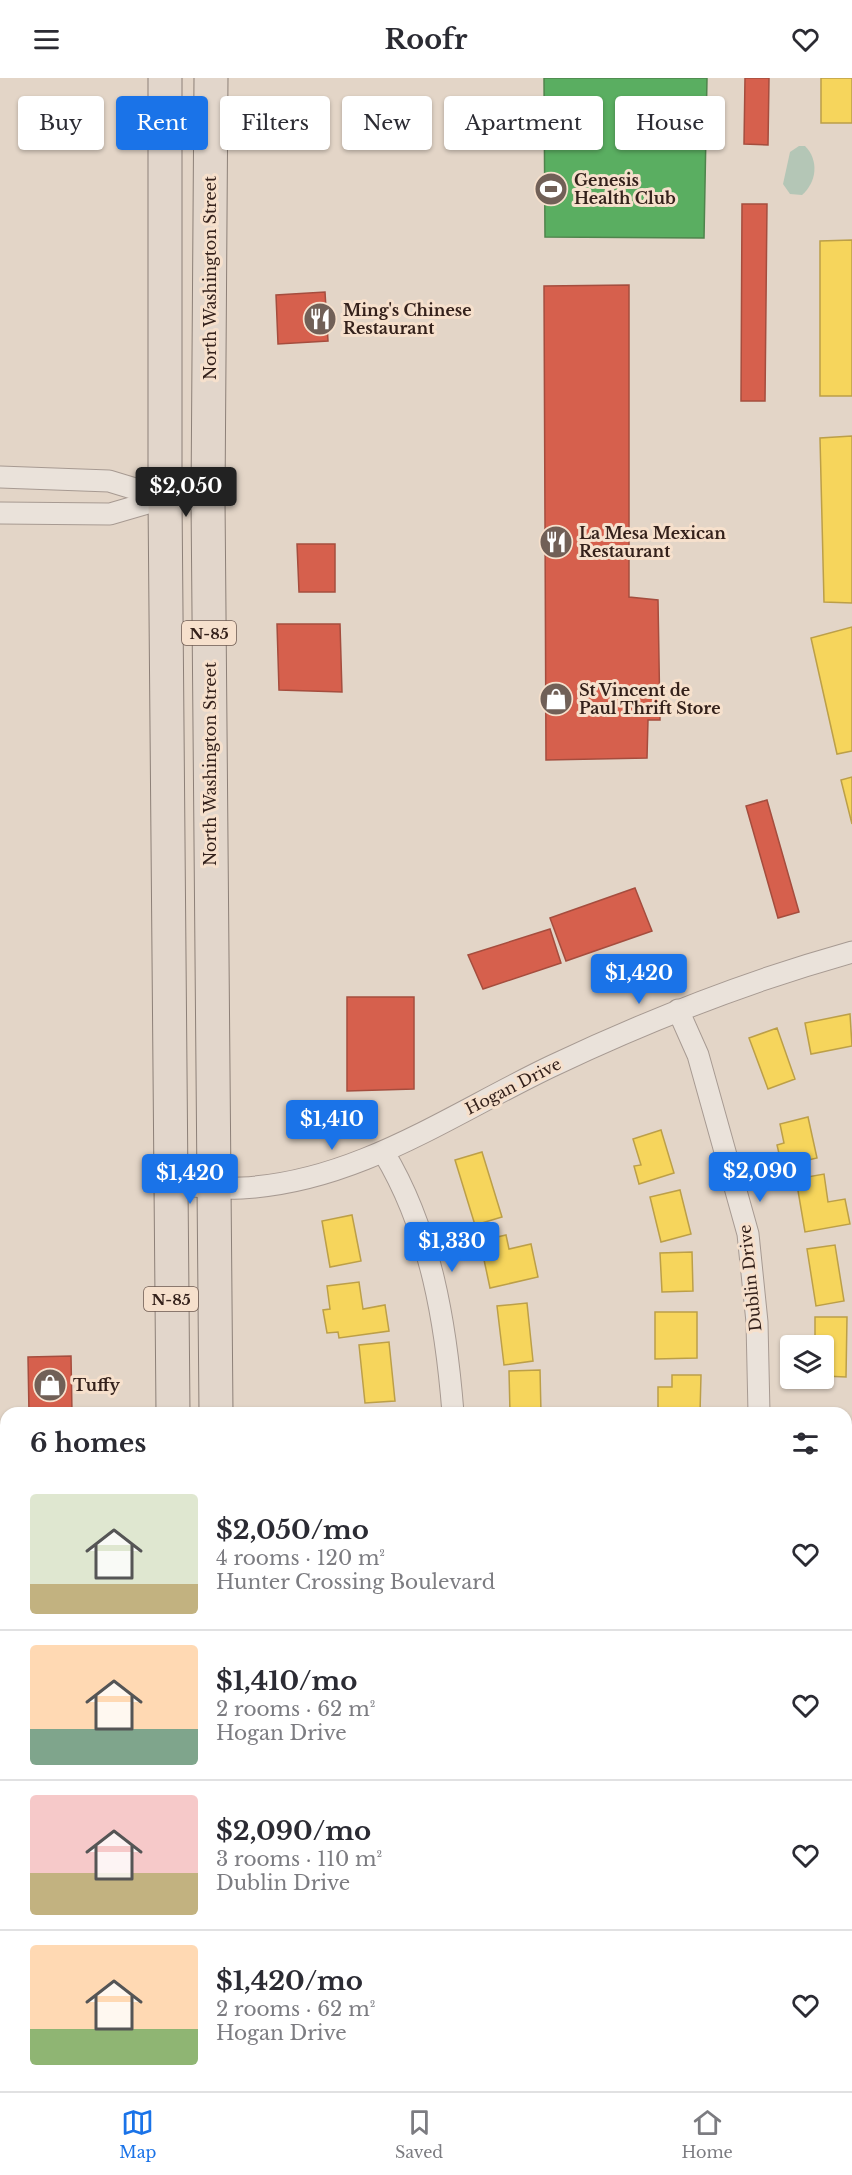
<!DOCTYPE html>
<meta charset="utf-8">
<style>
:root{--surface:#fff;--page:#f7f7f7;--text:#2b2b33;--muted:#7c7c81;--line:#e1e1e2;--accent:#1a73e8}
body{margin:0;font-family:"Libre Baskerville",serif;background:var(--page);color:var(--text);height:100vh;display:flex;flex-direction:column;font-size:22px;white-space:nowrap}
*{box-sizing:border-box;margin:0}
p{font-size:20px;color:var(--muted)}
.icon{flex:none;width:33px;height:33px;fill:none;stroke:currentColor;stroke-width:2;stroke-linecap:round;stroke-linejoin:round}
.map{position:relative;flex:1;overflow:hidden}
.details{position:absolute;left:0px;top:1329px;width:852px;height:684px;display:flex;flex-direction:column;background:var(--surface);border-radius:18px 18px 0 0;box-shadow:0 2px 4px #0004}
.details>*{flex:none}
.hud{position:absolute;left:18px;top:18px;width:816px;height:54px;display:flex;gap:12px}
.fabs{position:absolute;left:780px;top:1257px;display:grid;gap:12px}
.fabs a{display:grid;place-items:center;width:54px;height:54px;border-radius:6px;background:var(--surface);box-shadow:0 2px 4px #0004;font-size:30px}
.price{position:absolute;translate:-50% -51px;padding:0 14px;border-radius:6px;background:var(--accent);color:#fff;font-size:20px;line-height:39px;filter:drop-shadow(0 2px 3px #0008)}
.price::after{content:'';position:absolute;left:50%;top:36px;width:18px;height:14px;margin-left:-9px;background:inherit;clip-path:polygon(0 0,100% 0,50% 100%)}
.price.current{background:#222;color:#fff}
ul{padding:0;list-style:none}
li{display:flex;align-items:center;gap:18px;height:150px;padding:0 30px}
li+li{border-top:2px solid var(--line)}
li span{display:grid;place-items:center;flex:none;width:168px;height:120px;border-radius:6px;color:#555}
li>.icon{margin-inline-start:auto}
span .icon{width:72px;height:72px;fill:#fffc;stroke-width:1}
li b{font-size:26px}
h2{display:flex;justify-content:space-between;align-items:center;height:72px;padding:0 30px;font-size:26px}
.chip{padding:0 21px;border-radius:6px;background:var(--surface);box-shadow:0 2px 4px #0004;font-size:21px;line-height:54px}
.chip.current{background:var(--accent);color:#fff}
header{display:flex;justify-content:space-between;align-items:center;height:78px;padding:0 30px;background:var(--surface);font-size:27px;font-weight:700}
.tab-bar{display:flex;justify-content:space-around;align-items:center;height:84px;border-top:2px solid var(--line);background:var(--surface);font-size:16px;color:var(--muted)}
.tab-bar a{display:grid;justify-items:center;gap:3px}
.tab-bar .current{color:var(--accent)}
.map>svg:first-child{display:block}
.water{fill:#b4c6b6}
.homes{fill:#f6d55c;stroke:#bc9f48;stroke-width:1.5}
.shops{fill:#d6604d;stroke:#a54d3e;stroke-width:1.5}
.public{fill:#5aae61;stroke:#4f844c;stroke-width:1.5}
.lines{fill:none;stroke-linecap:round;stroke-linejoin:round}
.street-casing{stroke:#a79a92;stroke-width:23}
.primary-casing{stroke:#8d8078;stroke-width:35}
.street{stroke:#eae2da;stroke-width:21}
.primary{stroke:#e2d6cb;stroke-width:33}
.labels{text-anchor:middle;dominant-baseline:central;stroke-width:6;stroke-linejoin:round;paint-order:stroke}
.shield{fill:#f6e0cc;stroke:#6e5a50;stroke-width:1.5}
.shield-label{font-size:15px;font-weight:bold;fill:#34211b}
.poi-label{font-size:16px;font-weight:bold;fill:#34211b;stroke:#f6e0cc;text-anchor:start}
.street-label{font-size:16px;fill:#34211b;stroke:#f6e0cc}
</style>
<header><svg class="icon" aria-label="menu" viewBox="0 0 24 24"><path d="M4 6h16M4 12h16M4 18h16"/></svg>Roofr<svg class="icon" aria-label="heart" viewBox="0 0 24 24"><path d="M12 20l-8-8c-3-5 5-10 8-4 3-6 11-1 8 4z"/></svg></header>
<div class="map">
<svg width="852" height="2013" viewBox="0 0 852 2013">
<rect width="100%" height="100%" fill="#e3d5c7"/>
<path class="water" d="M 799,68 L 805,68 C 819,82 817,104 802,117 L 790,116 L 783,106 L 790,74 Z"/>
<path class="homes" d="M 821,0 L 852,0 L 852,45 L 821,45 Z
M 852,162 L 852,318 L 820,318 L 820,163 Z
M 852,358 L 852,525 L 824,524 L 820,360 Z
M 852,549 L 852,673 L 837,676 L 811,560 Z
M 852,699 L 852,746 L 841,702 Z
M 850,936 L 852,968 L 811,976 L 805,945 Z
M 777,950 L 795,1001 L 768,1011 L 749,960 Z
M 808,1039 L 817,1080 L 782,1088 L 777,1067 L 784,1065 L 780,1046 Z
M 661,1052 L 674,1095 L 639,1106 L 634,1088 L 641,1087 L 633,1061 Z
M 482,1074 L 502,1139 L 475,1147 L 455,1082 Z
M 824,1096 L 828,1124 L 845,1121 L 850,1146 L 805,1154 L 796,1101 Z
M 680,1112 L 691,1156 L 661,1164 L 650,1119 Z
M 352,1137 L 361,1183 L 330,1189 L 322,1143 Z
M 506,1157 L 509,1171 L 531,1166 L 538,1199 L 490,1210 L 480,1163 Z
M 835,1167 L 844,1223 L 816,1228 L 807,1171 Z
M 692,1174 L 693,1213 L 662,1214 L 660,1175 Z
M 359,1204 L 363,1231 L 385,1227 L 389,1253 L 339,1260 L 338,1254 L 327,1255 L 323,1232 L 330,1231 L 327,1208 Z
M 527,1225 L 533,1283 L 504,1287 L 497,1228 Z
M 655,1234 L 697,1234 L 697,1280 L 655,1281 Z
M 815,1239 L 847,1239 L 846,1299 L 824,1298 L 824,1268 L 815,1268 Z
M 389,1264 L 395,1323 L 365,1325 L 359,1267 Z
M 540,1292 L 541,1335 L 510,1335 L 509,1293 Z
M 672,1297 L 701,1297 L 700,1335 L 658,1335 L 658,1309 L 672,1309 Z
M 846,1501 L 848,1501 L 848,1555 L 846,1555 Z
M 846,1718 L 852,1719 L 852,1762 L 846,1761 Z
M 846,1875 L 852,1877 L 852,1907 L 846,1905 Z"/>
<path class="shops" d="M 745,0 L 769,0 L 768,67 L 744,66 Z
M 742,126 L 767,126 L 765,323 L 741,323 Z
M 629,207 L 629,519 L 658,522 L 660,642 L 648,642 L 647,680 L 546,682 L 544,208 Z
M 325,214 L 328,263 L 278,266 L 276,217 Z
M 297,466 L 335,466 L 335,514 L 299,514 Z
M 277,546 L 340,546 L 342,614 L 279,612 Z
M 767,722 L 799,834 L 778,840 L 746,728 Z
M 635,810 L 652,853 L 566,883 L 550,840 Z
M 550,851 L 561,885 L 483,911 L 468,877 Z
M 347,919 L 414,919 L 414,1011 L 347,1013 Z
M 71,1278 L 72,1335 L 29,1335 L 28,1279 Z
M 0,1463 L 6,1463 L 6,1482 L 0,1483 Z"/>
<path class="public" d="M 544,0 L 707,0 L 704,160 L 545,159 Z"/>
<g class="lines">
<g class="street-casing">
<path id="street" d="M 0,399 L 109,403 L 165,420 L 208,421
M 0,435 L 110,436 L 165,420
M 678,932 L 698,977 L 748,1156 L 757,1244 L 759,1335
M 384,1075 C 431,1153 446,1246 453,1335
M 170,1106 C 194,1108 218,1111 242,1110 C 357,1104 451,1036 552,988 C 649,942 748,903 852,874
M 846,1813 L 852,1815"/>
</g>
<g class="primary-casing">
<path id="primary" d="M 165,0 L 165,420 L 173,1335
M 211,0 L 208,421 L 216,1335
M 194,2007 L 194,2013
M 228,2013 L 228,2007"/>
</g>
<use href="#street" class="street"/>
<use href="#primary" class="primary"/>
</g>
<defs>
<g id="stadium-disc" transform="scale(1.725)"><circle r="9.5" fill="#716057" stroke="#f6e0cc"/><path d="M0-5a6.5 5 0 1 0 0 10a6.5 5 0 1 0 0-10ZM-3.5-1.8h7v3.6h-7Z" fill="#fff"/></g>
<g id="restaurant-disc" transform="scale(1.725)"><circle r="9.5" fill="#716057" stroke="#f6e0cc"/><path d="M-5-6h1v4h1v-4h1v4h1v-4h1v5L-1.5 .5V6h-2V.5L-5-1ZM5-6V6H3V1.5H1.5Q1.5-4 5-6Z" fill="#fff"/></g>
<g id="shop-disc" transform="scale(1.725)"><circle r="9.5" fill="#716057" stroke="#f6e0cc"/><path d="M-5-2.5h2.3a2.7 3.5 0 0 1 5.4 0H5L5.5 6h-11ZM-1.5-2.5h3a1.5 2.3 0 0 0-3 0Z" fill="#fff"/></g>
</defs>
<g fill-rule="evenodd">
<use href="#stadium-disc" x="551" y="111"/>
<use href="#restaurant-disc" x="320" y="241"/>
<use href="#restaurant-disc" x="556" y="464"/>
<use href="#shop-disc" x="556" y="621"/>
<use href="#shop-disc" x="50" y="1307"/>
</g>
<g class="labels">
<g class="shield">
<rect x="182" y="543" width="54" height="24" rx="4.5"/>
<rect x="144" y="1209" width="54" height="24" rx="4.5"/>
</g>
<g class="shield-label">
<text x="209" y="555">N-85</text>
<text x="171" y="1221">N-85</text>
</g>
<g class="poi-label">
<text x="574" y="102">Genesis<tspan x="574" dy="18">Health Club</tspan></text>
<text x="343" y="232">Ming's Chinese<tspan x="343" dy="18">Restaurant</tspan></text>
<text x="579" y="455">La Mesa Mexican<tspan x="579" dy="18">Restaurant</tspan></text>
<text x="579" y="612">St Vincent de<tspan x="579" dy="18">Paul Thrift Store</tspan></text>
<text x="73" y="1307">Tuffy</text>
</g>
<g class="street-label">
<text transform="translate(210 200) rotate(-90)">North Washington Street</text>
<text transform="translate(210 686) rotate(-90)">North Washington Street</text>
<text transform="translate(513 1008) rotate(-27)">Hogan Drive</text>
<text transform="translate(750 1200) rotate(-96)">Dublin Drive</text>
</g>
</g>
</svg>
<div class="fabs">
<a><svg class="icon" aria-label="layers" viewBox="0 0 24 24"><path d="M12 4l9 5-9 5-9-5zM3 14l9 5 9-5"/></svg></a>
</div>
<b class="price current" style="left:186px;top:440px">$2,050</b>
<b class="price" style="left:639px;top:927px">$1,420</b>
<b class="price" style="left:332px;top:1073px">$1,410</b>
<b class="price" style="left:760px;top:1125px">$2,090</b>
<b class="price" style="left:190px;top:1127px">$1,420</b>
<b class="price" style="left:452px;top:1195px">$1,330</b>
<div class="hud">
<a class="chip">Buy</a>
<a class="chip current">Rent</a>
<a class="chip">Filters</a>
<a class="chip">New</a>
<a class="chip">Apartment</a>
<a class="chip">House</a>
</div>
<section class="details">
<h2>6 homes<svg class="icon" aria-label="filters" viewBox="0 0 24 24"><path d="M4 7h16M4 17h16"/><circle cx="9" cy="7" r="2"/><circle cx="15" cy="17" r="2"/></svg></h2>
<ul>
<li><span style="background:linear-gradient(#dfe7d0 75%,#c2b280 0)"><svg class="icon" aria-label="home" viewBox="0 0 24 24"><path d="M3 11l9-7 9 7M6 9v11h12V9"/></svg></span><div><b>$2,050/mo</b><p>4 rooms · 120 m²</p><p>Hunter Crossing Boulevard</p></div><svg class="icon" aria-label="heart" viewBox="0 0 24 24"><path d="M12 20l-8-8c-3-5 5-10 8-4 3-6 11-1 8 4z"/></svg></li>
<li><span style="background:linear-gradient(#ffd9b3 70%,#7fa58c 0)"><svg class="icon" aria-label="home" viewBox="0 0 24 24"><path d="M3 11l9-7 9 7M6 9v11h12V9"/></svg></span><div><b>$1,410/mo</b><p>2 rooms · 62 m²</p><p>Hogan Drive</p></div><svg class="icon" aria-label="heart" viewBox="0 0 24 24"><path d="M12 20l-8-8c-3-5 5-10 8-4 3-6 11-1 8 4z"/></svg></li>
<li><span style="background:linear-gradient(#f6c9c9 65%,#c2b280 0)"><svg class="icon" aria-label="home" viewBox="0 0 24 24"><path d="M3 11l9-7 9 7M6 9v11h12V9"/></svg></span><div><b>$2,090/mo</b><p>3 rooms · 110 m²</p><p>Dublin Drive</p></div><svg class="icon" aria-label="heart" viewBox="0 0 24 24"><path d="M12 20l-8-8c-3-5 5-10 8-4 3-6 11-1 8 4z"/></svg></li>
<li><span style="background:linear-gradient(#ffd9b3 70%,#8fb573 0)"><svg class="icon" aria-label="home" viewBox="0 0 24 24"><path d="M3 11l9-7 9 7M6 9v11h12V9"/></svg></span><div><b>$1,420/mo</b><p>2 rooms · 62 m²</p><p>Hogan Drive</p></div><svg class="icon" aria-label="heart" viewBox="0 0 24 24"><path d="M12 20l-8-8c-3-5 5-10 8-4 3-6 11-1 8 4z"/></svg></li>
</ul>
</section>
</div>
<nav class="tab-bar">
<a class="current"><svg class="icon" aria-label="map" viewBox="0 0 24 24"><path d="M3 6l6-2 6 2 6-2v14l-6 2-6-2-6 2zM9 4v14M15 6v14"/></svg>Map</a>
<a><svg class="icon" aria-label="saved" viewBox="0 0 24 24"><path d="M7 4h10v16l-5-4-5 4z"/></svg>Saved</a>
<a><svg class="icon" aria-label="home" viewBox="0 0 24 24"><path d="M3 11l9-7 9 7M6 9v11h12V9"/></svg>Home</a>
</nav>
